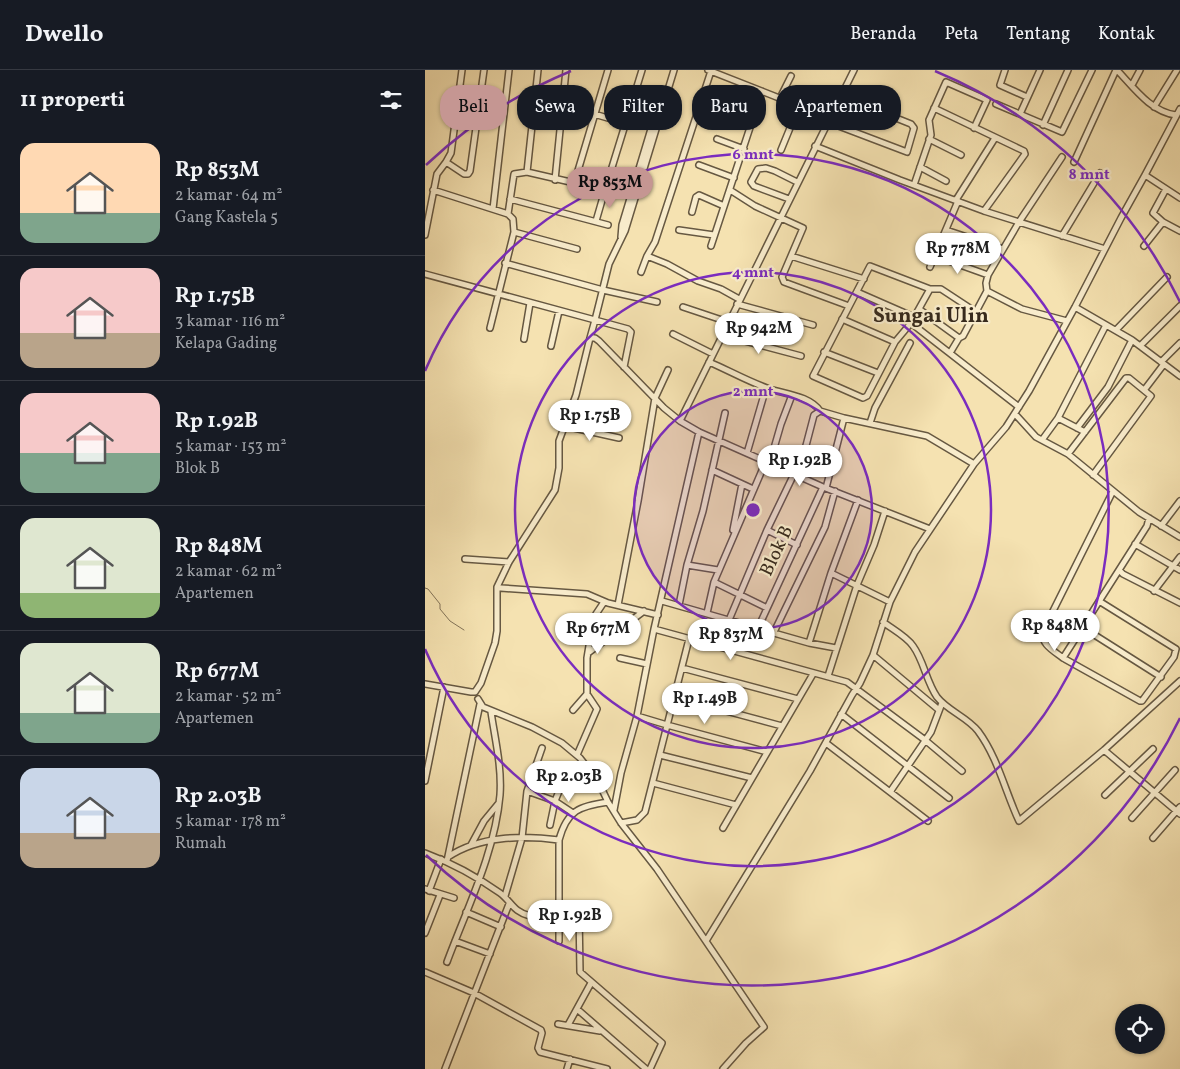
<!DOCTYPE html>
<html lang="id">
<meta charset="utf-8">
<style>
:root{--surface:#171b24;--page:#242831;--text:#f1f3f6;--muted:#9ea1a6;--line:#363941;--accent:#c59692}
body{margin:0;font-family:Vollkorn,serif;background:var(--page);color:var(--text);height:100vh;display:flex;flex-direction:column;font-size:19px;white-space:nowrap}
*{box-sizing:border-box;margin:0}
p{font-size:16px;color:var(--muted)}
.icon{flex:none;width:28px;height:28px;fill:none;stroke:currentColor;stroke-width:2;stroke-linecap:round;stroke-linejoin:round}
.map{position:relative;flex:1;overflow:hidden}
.side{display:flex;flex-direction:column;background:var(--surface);width:425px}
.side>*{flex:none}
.banner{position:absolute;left:15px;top:15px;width:475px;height:45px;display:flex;gap:10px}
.tools{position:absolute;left:690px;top:934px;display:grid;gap:10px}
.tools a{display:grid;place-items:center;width:50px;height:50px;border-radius:50%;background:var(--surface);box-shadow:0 1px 4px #0004;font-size:25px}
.price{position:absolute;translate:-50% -42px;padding:0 11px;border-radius:18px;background:#fff;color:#222;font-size:16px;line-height:32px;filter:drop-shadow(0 1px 2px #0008)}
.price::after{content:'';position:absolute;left:50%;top:30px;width:15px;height:11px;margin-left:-8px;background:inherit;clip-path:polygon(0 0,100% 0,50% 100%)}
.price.active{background:var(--accent);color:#111}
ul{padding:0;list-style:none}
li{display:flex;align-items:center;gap:15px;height:125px;padding:0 20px}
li+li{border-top:1px solid var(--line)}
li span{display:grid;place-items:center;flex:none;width:140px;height:100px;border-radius:15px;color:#555}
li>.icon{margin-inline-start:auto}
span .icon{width:60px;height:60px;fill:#fffc;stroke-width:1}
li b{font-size:21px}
h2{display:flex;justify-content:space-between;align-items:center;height:60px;padding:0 20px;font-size:21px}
.tag{padding:0 18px;border-radius:20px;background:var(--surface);box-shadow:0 1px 4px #0004;font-size:18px;line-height:45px}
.tag.active{background:var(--accent);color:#111}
header{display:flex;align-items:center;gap:30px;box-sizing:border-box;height:70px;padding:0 25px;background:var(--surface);border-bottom:1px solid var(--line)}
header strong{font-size:24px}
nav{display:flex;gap:28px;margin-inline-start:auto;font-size:18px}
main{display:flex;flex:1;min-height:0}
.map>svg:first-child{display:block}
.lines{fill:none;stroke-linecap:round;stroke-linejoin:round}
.stream{stroke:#827358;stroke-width:1}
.minor-casing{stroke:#665842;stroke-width:8}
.minor{stroke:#f8eccc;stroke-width:5}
.ring{fill:none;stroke:#7b2cbf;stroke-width:2.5}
.labels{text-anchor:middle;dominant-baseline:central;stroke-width:4.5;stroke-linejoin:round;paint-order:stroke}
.street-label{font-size:19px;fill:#372a1d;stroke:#f8eccc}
.quarter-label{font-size:21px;font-weight:bold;fill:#372a1d;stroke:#f8eccc}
.centre{fill:#7b2cbf;stroke:#f8eccc;stroke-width:2.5}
.ring-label{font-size:15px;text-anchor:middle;font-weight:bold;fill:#7b2cbf;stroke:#f8eccc;stroke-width:4.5;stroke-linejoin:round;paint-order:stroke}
</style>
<header>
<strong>Dwello</strong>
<nav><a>Beranda</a><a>Peta</a><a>Tentang</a><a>Kontak</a></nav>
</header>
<main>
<section class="side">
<h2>11 properti<svg class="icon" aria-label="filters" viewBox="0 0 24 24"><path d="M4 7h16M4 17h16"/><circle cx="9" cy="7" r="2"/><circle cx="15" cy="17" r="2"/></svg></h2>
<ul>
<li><span style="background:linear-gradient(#ffd9b3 70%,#7fa58c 0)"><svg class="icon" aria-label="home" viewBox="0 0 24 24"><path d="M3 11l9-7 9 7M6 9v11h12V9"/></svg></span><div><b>Rp 853M</b><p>2 kamar · 64 m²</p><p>Gang Kastela 5</p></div></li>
<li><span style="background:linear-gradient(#f6c9c9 65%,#b9a48a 0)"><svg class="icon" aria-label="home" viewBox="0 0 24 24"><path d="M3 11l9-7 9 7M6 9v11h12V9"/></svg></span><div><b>Rp 1.75B</b><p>3 kamar · 116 m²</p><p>Kelapa Gading</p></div></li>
<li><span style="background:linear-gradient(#f6c9c9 60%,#7fa58c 0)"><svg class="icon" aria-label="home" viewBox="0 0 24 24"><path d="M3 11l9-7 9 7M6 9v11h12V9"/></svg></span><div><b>Rp 1.92B</b><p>5 kamar · 153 m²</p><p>Blok B</p></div></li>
<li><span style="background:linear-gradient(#dfe7d0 75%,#8fb573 0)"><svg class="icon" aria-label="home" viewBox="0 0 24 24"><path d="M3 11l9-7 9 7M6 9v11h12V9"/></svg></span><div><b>Rp 848M</b><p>2 kamar · 62 m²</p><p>Apartemen</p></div></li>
<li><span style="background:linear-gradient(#dfe7d0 70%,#7fa58c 0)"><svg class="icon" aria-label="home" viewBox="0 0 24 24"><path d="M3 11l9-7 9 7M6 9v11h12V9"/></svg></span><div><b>Rp 677M</b><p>2 kamar · 52 m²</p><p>Apartemen</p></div></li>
<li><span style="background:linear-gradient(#c9d6e8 65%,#b9a48a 0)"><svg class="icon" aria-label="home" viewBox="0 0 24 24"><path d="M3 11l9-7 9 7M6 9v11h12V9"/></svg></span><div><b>Rp 2.03B</b><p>5 kamar · 178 m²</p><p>Rumah</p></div></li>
</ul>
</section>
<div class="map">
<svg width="755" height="999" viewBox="0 0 755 999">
<rect width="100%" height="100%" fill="#f5e2b1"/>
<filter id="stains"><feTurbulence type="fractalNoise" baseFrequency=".004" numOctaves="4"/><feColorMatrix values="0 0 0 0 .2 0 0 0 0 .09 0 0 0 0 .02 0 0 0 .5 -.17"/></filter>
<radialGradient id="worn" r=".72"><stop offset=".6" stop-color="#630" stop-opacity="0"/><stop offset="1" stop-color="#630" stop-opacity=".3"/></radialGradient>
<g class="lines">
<path class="stream" d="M 0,518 L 3,519 L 15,534 L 15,539 L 25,551 L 39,560"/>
<g class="minor-casing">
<path id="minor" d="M 283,0 L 405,48
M 580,0 L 575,15 L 602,27
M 692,0 C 709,18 726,42 751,45
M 707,15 L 715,0
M 355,28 L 366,6
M 571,34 L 637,62 L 667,0
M 729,37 L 752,0
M 293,38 L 328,51
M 509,38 L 599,81 L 600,84 L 559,141
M 169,44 L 200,53
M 595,44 L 615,0
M 403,52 L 482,82 L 489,58 L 486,54 L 416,26
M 618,55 L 643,0
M 292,69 L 319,79
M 504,69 L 536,85
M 390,76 L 475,110 L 559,141 L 680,179
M 356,80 L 374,36
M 21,92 L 39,104 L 43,104 L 45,101 L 59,0
M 649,92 L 691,0
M 274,95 L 309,108
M 495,97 L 521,111
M 102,102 L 113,0
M 720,105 L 755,128
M 130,110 L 141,0
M 149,114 L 183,0
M 489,115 L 506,65 L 504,50 L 521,12 L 562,30 L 549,58
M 741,119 L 728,143 L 738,152 L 755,161
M 8,120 L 83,144 L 88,149 L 89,162 L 65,258
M 305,120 L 330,136 L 378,158 L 357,207 L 359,212 L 424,236
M 85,129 L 183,155
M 364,129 L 329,116 L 326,112 L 333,99 L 341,98 L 350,101 L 372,112
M 531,130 L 570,68
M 68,139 L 84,0
M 267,142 L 271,127 L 274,125 L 299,136
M 83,144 L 89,104 L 102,102 L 180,120 L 217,0
M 171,151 L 180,120
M 254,160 L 289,165
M 521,160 L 578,179
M 89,162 L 152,179
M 0,165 L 12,104 L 21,92 L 26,83 L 37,0
M 637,166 L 675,103
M 196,167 L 197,155 L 232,39 L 238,33
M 286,176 L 337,21
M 719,176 L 738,152
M 222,186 L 242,194 L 273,211 L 296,219 L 314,229
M 366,186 L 439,209
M 510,186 L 563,205
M 80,193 L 178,220 L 232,232
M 505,197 L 533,131
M 216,202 L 222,186 L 230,172 L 286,1
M 0,204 L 170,250 L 165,268
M 505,219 L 486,253 L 470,272 L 442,326 L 438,328 L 388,306 L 445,196 L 505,219 L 516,219 L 551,242
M 562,221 L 597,239 L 642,251
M 432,222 L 489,247
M 312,234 L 388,255
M 258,237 L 303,252
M 650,237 L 707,270 L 755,306
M 494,239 L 534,268
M 417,249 L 470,272
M 486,253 L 594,337
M 691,260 L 742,207
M 248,264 L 288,284
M 297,265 L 376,286
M 99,269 L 105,233
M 126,276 L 134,241
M 715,276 L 755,236
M 399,282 L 453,303
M 525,283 L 534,268 L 538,266 L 562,221 L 561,213 L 563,205 L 594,152 L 637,87
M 284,292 C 303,300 322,311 342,318 C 358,324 384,325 395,341
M 736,292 L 755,273
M 199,297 L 206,262 L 203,259 L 170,250 L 184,194 L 200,161 L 249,0
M 720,319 L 739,294
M 590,344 L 611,367 L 643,384 L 714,442 L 755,467
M 633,348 L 660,362
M 255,351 L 429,0
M 445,353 L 450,338 L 485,273
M 140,356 L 194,368
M 652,358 L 683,317 L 707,270
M 617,370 L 633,348 L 681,255
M 322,383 L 341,318
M 643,384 L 701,308 L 704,308 L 726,326 L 668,405
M 345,392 L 356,354 L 367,325
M 287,400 L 328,419
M 373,406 L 389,345 L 395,341 L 419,348 L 502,366 L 549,394
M 401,418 L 419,348
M 736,456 L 755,431
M 308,460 L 317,414
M 342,460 L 372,475
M 710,474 L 755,500
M 40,489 L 84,492
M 262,495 L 293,500
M 694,500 L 698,504 L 755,533
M 406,503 L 465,532
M 289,512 L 342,538
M 76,518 L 162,524 L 183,533 L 233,545
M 729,521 L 755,487
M 237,531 L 384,573 L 411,578
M 674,531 L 751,579 L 749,587 L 717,631 L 715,631 L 638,588 L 722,456 L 724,448
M 193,535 L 213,431 L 230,328 L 243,300
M 254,535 L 262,495 L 278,441 L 300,343
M 282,543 L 289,512 L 341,391
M 304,550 L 342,460 L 369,404
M 458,552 C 467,559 481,566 488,576 C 499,591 501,611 512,627 C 523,641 542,647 553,661 C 573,688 580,721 594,751 L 679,680 L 755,611
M 657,557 L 736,607
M 333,558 L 398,417
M 229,559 L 422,612 L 500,670 L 537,701
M 349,562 L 400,457 L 410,421
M 384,573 L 406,503 L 433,430
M 163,583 L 219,541
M 448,585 L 514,640
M 195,588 L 222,594
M 638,588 C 629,581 615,574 618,561 L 688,421
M 257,598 L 373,629
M 403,606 L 432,515 L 449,475 L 460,441
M 0,614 L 46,622 L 50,622 L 56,613 L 70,573 L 72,561 L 72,517 L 84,492 L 130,420 L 134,398 L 134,371 L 151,325 L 165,268 L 170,268 L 174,271 L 239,338 L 255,351 L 274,362 L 398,417 L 505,459
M 249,627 L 357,656
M 53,629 L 58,637 L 107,657 L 137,673 L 155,688 L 173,711 L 183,732 L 196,753 L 232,799 L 339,957 L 321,973 L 298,999
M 148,640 L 162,624
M 416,644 L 524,728
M 212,646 L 242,655 L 342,682
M 401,673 L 503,751
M 679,680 L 755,744
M 152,685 L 172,639 L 162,624 L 162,588 L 167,558 L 171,544 L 179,532
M 235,685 L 327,708
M 0,711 L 19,617
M 228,713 L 311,735
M 102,721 L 130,731 L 148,743
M 465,722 L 506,662 L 517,633
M 680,725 L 728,679
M 189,740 L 196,703 L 212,646 L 229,559 L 274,362
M 707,748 L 750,700
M 196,753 L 212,750 L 220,742 L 264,569
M 125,755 L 130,731 L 142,701
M 298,758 L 388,604
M 728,768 L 755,737
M 46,775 L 59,751 L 73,734
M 0,783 C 27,793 51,806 75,823 C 86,831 88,842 105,846 L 154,842 L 155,902 L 237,973 L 225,999
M 23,787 C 54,766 98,765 134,770
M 22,791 L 55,634
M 0,819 L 29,828
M 4,821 L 16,789
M 80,826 L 97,768 L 102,721 L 117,678
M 41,842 L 76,857
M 0,863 L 15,825
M 30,871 L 65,884
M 134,871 L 134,770 C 142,740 155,736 183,732
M 281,871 L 385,701 L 427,625 L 435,613 L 448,585 L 465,532 L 490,482 L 549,394 L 581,357 L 604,321 L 650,237 L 696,148 L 720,105 L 755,39
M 22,892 C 42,838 70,783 75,725 C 77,697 70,669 66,642
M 0,902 L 49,923 L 116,960 L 117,963 L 113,978 L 115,982 L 182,999
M 152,939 L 221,999
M 133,954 L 175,961
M 143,955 L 166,913
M 20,999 L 84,834
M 142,999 L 145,989"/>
</g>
<use href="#minor" class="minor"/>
</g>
<circle cx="328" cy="440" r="119" fill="#7b2cbf" fill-opacity=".12"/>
<g class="ring">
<circle cx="328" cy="440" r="119"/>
<circle cx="328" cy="440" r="238"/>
<path d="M0 301A356 356 0 1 1 0 579"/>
<path d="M755 648A475 475 0 0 1 1 785M1 95A475 475 0 0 1 146 1M510 1A475 475 0 0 1 755 232"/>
</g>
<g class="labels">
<g class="street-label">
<text transform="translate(352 481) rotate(-65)">Blok B</text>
</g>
<g class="quarter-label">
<text x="506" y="246">Sungai Ulin</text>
</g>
</g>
<circle cx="328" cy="440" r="8" class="centre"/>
<g class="ring-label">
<text x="328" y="89">6 mnt</text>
<text x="664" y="109">8 mnt</text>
<text x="328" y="207">4 mnt</text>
<text x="328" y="326">2 mnt</text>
</g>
<rect width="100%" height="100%" filter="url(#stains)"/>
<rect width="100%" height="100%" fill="url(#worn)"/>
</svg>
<div class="tools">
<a><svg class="icon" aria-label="locate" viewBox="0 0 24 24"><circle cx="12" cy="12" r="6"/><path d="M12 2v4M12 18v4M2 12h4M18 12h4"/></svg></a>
</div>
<b class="price active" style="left:185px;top:139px">Rp 853M</b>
<b class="price" style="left:533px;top:205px">Rp 778M</b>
<b class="price" style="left:334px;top:285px">Rp 942M</b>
<b class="price" style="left:165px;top:372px">Rp 1.75B</b>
<b class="price" style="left:375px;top:417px">Rp 1.92B</b>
<b class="price" style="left:630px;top:582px">Rp 848M</b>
<b class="price" style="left:173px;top:585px">Rp 677M</b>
<b class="price" style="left:306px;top:591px">Rp 837M</b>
<b class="price" style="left:280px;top:655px">Rp 1.49B</b>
<b class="price" style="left:144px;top:733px">Rp 2.03B</b>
<b class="price" style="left:145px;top:872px">Rp 1.92B</b>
<div class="banner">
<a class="tag active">Beli</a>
<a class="tag">Sewa</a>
<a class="tag">Filter</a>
<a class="tag">Baru</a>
<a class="tag">Apartemen</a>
</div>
</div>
</main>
